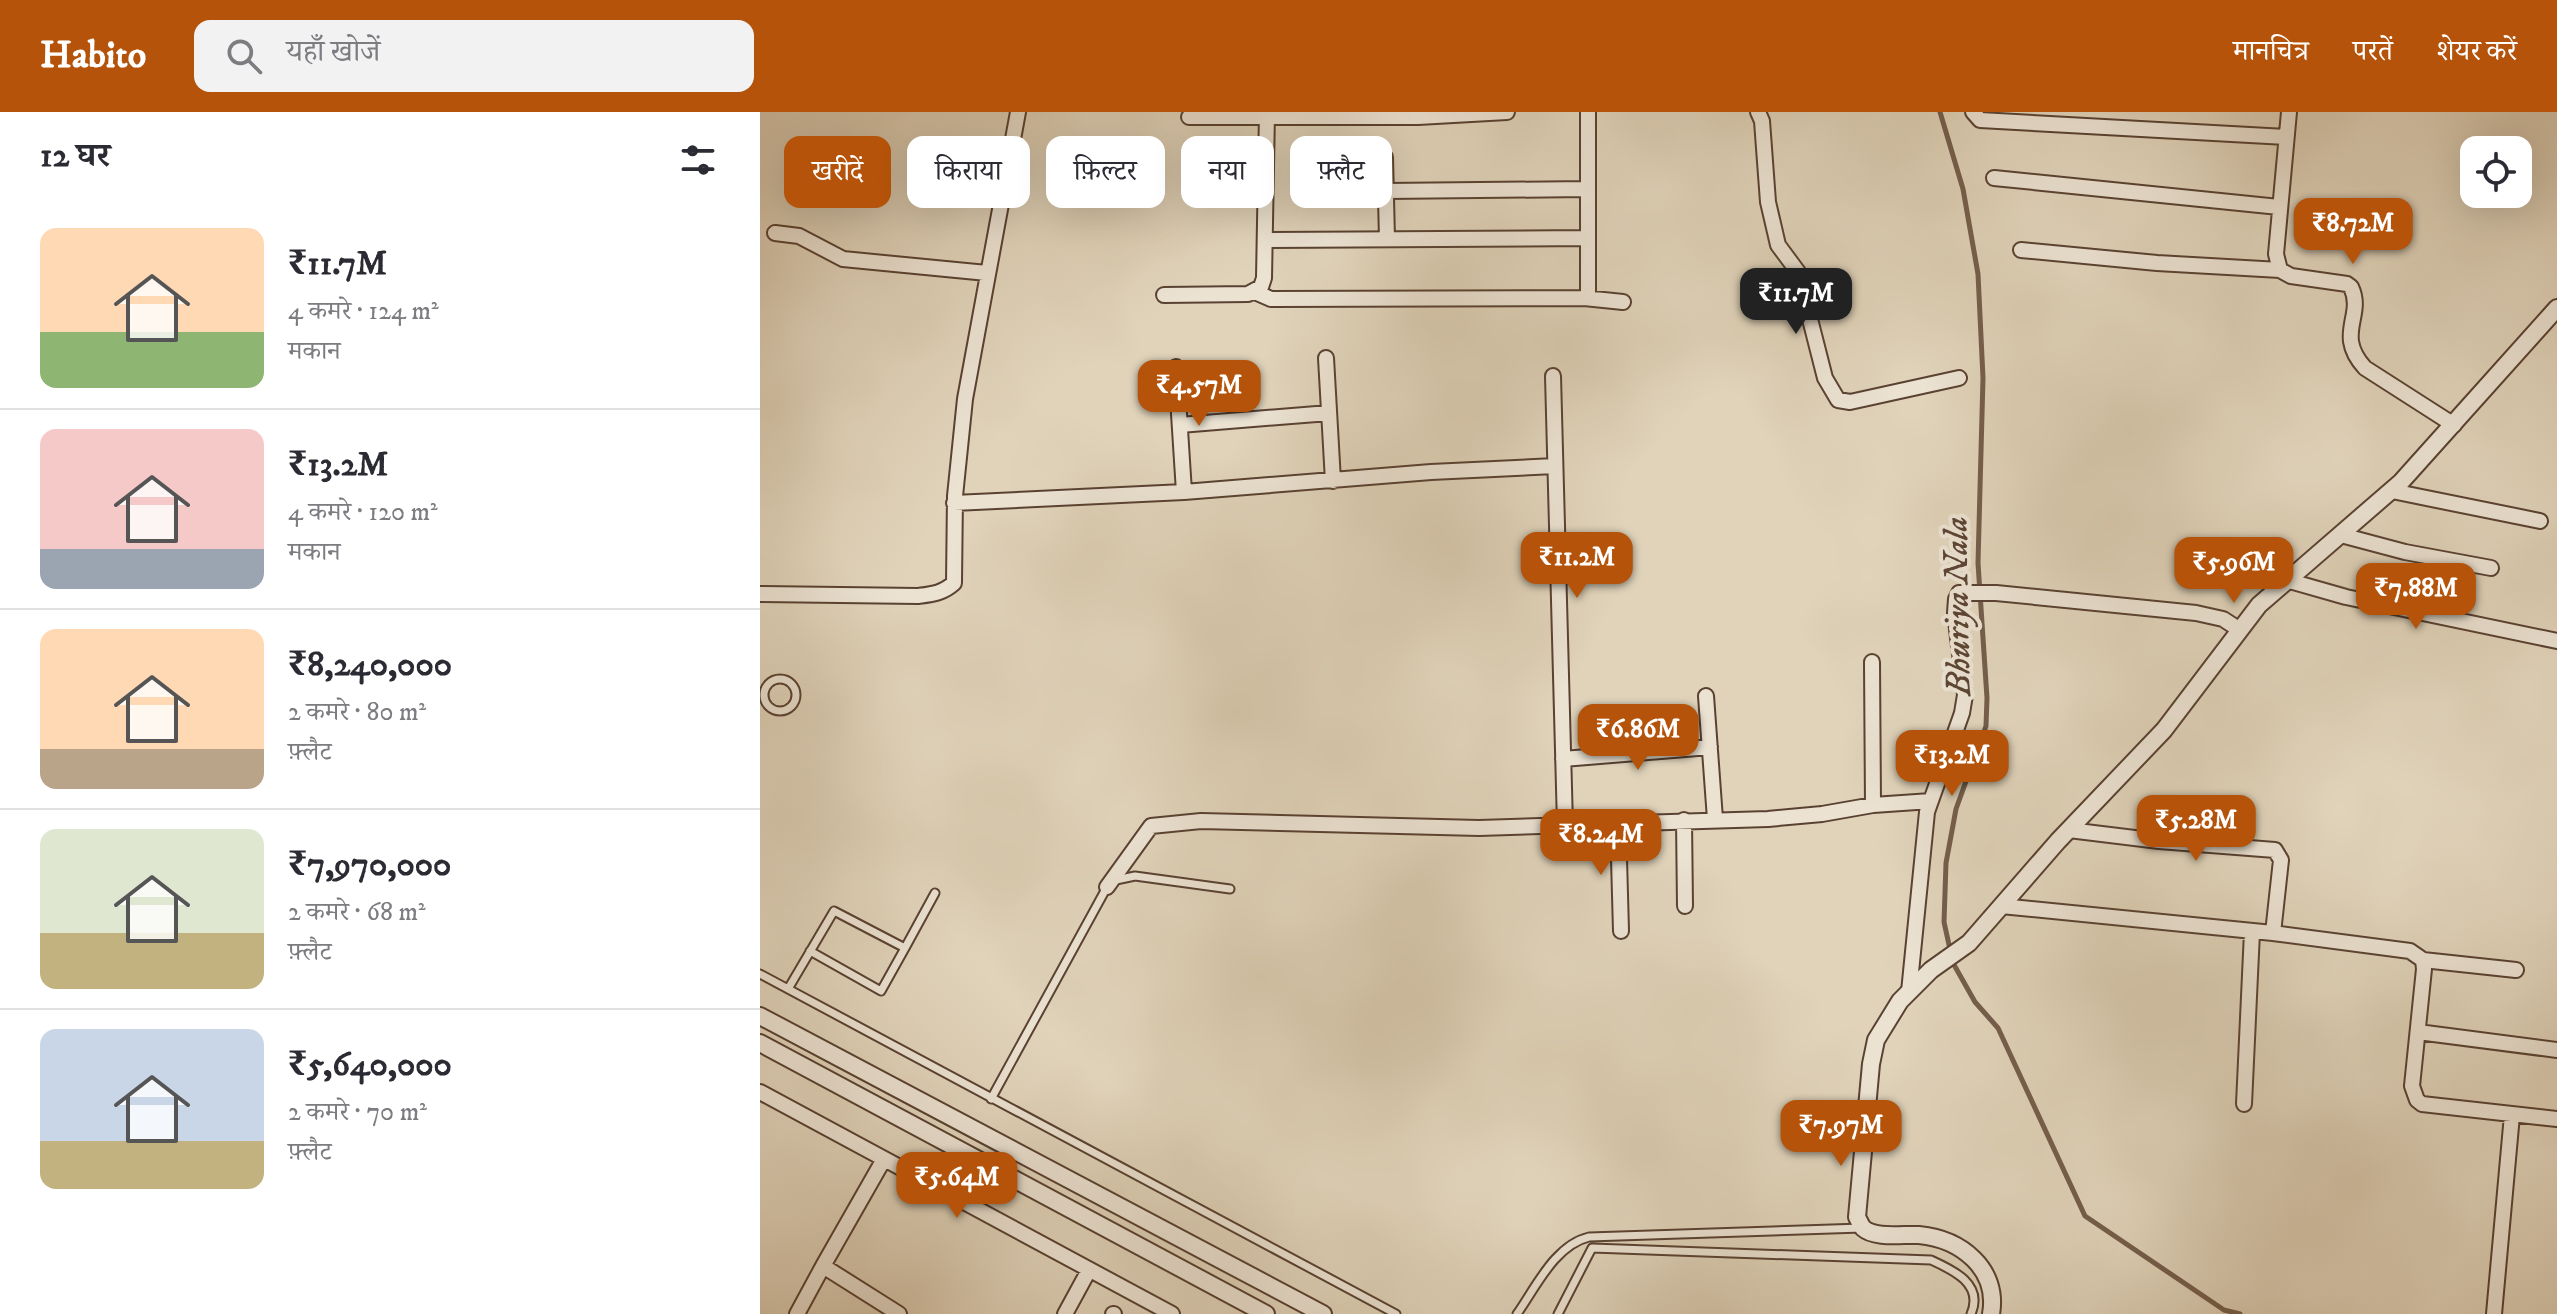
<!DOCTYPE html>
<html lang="hi">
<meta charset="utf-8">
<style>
:root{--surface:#fff;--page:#f2f2f3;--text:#2b2b33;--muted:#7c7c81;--line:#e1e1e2;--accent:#b45309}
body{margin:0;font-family:"IM FELL DW Pica","Noto Serif Devanagari",serif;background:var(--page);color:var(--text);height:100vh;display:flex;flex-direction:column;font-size:30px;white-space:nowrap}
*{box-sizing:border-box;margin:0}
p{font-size:26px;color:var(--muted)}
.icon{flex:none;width:44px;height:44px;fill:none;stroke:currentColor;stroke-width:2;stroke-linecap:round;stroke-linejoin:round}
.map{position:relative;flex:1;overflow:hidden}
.drawer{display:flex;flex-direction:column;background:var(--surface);width:760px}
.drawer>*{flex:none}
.top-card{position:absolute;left:24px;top:24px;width:760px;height:72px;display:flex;gap:16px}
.buttons{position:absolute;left:1700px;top:24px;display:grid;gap:16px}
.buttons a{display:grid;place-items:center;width:72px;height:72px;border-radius:16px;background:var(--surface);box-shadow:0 8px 32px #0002;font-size:40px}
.price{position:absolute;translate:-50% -68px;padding:0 18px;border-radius:16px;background:var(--accent);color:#fff;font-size:26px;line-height:52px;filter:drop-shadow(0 2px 4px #0008)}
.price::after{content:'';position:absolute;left:50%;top:48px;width:24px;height:18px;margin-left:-12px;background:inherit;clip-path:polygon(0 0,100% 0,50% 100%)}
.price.active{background:#222;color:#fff}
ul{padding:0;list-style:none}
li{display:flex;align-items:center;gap:24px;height:200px;padding:0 40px}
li+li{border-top:2px solid var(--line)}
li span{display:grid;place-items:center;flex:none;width:224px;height:160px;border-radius:16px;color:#555}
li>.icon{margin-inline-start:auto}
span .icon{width:96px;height:96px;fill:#fffc;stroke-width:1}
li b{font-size:34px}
h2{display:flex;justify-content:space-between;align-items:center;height:96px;padding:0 40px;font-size:34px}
.pill{padding:0 28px;border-radius:16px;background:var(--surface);box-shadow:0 8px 32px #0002;font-size:28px;line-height:72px}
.pill.active{background:var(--accent);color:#fff}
header{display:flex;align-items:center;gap:48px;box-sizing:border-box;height:112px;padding:0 40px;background:var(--accent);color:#fff}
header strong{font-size:38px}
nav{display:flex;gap:44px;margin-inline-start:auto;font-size:28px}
.search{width:560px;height:72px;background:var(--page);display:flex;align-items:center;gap:20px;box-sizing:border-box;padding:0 28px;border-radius:16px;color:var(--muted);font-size:30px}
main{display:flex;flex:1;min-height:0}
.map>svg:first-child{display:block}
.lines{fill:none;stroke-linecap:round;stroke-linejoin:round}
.stream{stroke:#745e4c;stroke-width:5}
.service-casing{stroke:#5a4232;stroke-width:11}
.minor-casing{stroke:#5a4232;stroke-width:18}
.tertiary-casing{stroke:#5a4232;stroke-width:20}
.service{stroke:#ebe2d2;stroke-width:7}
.minor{stroke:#ebe2d2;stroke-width:14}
.tertiary{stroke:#ebe2d2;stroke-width:16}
.labels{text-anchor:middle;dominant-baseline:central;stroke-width:8;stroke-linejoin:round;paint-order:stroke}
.water-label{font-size:34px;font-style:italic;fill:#5c4534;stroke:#ebe2d2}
</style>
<header>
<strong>Habito</strong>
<div class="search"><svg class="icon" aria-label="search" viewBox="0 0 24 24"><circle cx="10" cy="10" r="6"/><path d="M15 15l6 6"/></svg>यहाँ खोजें</div>
<nav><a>मानचित्र</a><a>परतें</a><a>शेयर करें</a></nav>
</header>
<main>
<section class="drawer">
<h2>12 घर<svg class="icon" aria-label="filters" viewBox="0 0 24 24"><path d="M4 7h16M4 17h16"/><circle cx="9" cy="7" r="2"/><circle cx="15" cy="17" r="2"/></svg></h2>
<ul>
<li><span style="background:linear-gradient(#ffd9b3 65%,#8fb573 0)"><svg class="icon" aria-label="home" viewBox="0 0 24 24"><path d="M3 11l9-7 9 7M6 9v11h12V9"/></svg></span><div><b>₹11.7M</b><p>4 कमरे · 124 m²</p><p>मकान</p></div></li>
<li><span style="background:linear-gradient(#f6c9c9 75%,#9aa5b1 0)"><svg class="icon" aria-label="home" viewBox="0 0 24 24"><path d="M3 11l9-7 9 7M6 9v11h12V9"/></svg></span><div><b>₹13.2M</b><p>4 कमरे · 120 m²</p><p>मकान</p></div></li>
<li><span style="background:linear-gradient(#ffd9b3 75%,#b9a48a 0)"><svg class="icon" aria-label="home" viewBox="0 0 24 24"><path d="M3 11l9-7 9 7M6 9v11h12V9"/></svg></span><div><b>₹8,240,000</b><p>2 कमरे · 80 m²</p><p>फ़्लैट</p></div></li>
<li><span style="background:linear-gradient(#dfe7d0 65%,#c2b280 0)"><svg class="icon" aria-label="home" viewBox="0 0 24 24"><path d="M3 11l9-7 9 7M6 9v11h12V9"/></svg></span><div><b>₹7,970,000</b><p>2 कमरे · 68 m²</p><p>फ़्लैट</p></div></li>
<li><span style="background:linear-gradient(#c9d6e8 70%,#c2b280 0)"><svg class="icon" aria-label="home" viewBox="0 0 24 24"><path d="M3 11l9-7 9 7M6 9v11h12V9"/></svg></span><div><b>₹5,640,000</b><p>2 कमरे · 70 m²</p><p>फ़्लैट</p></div></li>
</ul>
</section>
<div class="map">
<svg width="1797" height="1202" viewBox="0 0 1797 1202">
<rect width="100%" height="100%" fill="#e0d3ba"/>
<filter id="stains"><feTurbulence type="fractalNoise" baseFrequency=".0025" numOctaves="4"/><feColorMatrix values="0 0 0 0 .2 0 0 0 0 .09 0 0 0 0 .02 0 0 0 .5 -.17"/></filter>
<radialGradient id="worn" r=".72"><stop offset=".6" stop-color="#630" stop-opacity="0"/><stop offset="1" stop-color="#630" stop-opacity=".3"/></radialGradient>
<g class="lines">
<path class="stream" d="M 1180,0 L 1203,77 L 1218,162 L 1223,266 L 1218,451 L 1227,586 L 1226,614 L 1196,697 L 1186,751 L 1184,810 L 1193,851 L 1215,890 L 1238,916 L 1325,1104 L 1464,1198 L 1480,1202"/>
<g class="service-casing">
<path id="service" d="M4 583a16 16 0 1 1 32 0a16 16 0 1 1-32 0Z
M 356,768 L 375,764 L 470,777
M 145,836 L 175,781
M 0,862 L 636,1202
M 28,877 L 74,799 L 145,836 L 121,879 L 50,839
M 231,987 L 347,775
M 757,1202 C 776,1175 795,1133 829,1125 L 1102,1116
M 798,1202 L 832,1136 L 1171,1148 C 1193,1158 1224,1172 1211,1202"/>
</g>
<g class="minor-casing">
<path id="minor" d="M 998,0 L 1002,9 L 1008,90 L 1018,133 L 1038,160 L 1065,266 L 1078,288 L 1090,290 L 1199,266
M 1213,0 L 1220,8 L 1526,25
M 1529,0 L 1516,142 L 1520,158 L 1531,164 L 1587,172 L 1591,175 C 1605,204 1574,222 1605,256 L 1694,313
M 429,5 L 658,5 L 747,0
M 625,45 L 627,127
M 1234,66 L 1519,95
M 626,79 L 827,77
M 15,121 L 39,124 L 83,147 L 227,161
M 505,128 L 828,126
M 1261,138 L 1397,151 L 1520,158
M 495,180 L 511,187 L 824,186 L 828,181 L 828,0
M 404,183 L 488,182 L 501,175 L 504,166 L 507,0
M 824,186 L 863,190
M 566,246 L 573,369
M 416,255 L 424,380
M 793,264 L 805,713
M 420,313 L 569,301
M 1632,379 L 1780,409
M 194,391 L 424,380 L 671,360 L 795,354
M 1581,423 L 1645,440 L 1731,456
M 1526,468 L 1586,485 L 1797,529
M 0,482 L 158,484 C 173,482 183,481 194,471 L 195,384 L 205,287 L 258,0
M 1112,550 L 1113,693
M 946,584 L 955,707
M 803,647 L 950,635
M 924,708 L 925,794
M 858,711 L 861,819
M 1309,718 L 1399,729 L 1515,738 L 1521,748 L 1513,821
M 347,775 L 391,714 L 441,709 L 719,716 L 1008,707 L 1062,702 L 1113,693 L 1171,689
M 1241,794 L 1513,821 L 1650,839 L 1663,848 L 1664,857 L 1652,974 L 1657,988 L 1662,992 L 1797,1007
M 1663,848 L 1756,858
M 1149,880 L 1167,700 L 1202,601 L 1205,583 L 1195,501 L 1196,487 L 1199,481 L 1236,481 L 1436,501 L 1463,507 L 1480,518
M 1658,920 L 1797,938
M 0,980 L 412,1202
M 1484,992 L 1492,820
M 63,1154 L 124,1047
M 37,1202 L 63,1154 L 139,1202
M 305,1202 L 329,1158
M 353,1202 L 354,1202
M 1734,1202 L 1752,1003"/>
</g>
<g class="tertiary-casing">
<path id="tertiary" d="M 0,904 L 563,1202
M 0,931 L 506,1202
M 1231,1202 C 1239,1157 1201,1127 1159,1123 C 1144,1122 1115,1127 1103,1116 C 1102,1115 1098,1107 1097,1105 L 1111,952 L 1116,928 L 1140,889 L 1171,858 L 1209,831 L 1298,729 L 1404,618 L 1499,493 L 1641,370 L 1797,196"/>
</g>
<use href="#service" class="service"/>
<use href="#minor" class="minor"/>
<use href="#tertiary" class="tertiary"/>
</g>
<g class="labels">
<g class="water-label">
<text transform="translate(1198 494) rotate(-91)">Bhuriya Nala</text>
</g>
</g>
<rect width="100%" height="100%" filter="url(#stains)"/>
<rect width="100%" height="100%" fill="url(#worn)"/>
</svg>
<div class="buttons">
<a><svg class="icon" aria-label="locate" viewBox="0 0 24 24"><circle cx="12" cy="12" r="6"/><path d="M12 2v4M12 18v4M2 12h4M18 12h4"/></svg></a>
</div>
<b class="price" style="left:1593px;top:154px">₹8.72M</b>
<b class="price active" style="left:1036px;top:224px">₹11.7M</b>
<b class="price" style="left:439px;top:316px">₹4.57M</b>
<b class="price" style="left:817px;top:488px">₹11.2M</b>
<b class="price" style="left:1474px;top:493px">₹5.96M</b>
<b class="price" style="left:1656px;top:519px">₹7.88M</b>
<b class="price" style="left:878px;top:660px">₹6.86M</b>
<b class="price" style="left:1192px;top:686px">₹13.2M</b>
<b class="price" style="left:1436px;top:751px">₹5.28M</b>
<b class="price" style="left:841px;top:765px">₹8.24M</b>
<b class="price" style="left:1081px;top:1056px">₹7.97M</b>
<b class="price" style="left:197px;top:1108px">₹5.64M</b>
<div class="top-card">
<a class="pill active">खरीदें</a>
<a class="pill">किराया</a>
<a class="pill">फ़िल्टर</a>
<a class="pill">नया</a>
<a class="pill">फ़्लैट</a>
</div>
</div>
</main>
